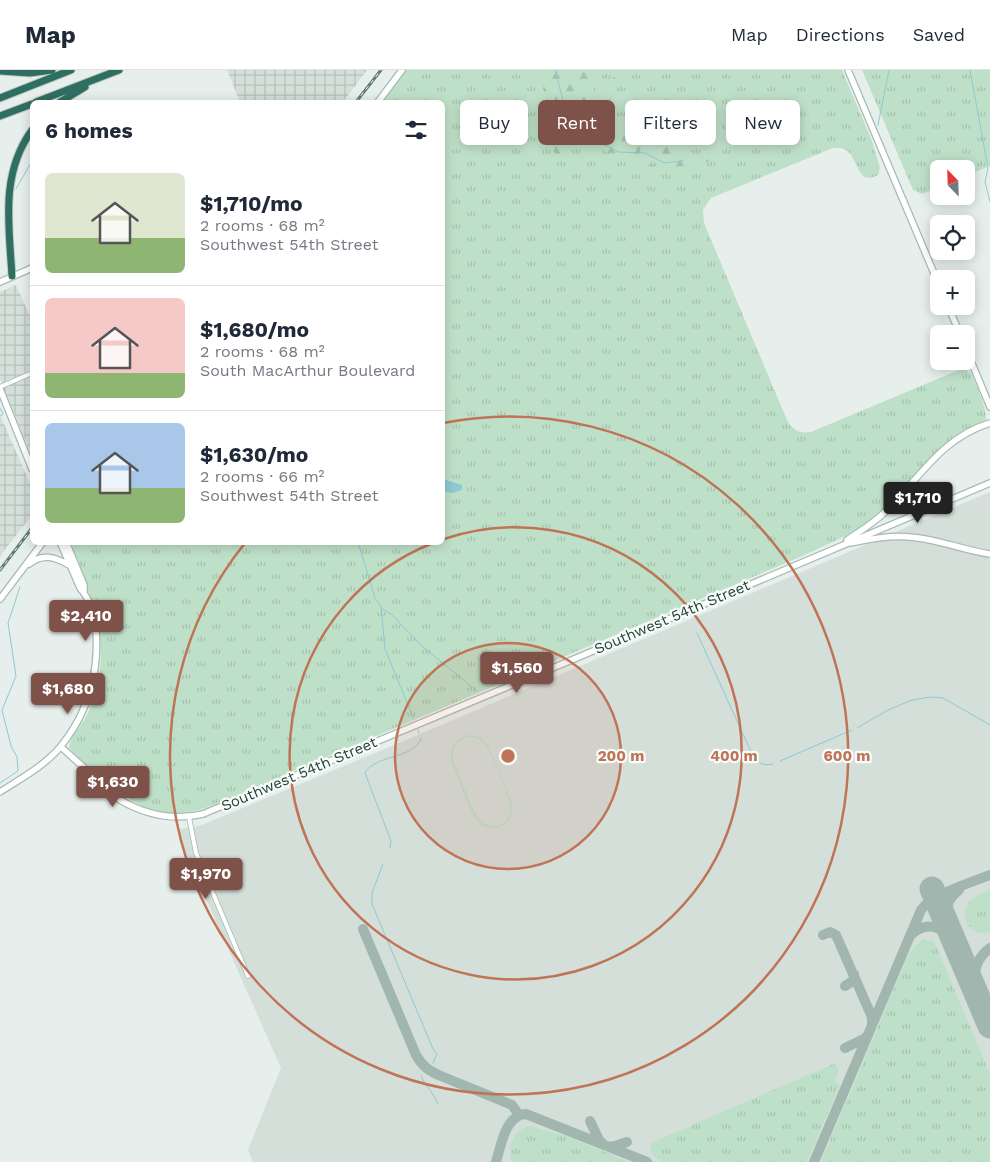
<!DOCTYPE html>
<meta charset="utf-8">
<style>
:root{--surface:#fff;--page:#f6f6f7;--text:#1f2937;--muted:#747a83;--line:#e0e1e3;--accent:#7f5249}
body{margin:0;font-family:"Work Sans",sans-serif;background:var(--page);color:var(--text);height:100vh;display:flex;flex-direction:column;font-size:19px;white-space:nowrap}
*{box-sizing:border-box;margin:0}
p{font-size:16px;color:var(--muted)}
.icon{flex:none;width:28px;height:28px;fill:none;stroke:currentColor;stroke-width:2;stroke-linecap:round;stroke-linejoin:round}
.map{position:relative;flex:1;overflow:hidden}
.sheet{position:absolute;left:30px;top:30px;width:415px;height:445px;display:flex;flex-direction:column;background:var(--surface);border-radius:8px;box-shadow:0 2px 12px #0003}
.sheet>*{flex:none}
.guide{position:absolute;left:460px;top:30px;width:455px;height:45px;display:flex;gap:10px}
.needle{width:32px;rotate:337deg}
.controls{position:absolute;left:930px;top:90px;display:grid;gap:10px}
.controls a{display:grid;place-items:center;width:45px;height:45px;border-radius:8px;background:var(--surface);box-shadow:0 2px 12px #0003;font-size:25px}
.price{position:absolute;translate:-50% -42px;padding:0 11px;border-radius:5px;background:var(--accent);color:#fff;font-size:16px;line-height:32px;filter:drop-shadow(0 1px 2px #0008)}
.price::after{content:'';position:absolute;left:50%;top:30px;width:15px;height:11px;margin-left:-8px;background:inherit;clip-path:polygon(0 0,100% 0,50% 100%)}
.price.selected{background:#222;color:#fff}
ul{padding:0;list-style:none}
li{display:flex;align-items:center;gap:15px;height:125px;padding:0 15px}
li+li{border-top:1px solid var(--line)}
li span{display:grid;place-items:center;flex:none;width:140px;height:100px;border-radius:8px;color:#555}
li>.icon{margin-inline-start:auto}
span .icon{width:60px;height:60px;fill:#fffc;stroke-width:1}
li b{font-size:21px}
h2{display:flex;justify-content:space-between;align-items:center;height:60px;padding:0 15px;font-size:21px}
.pill{padding:0 18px;border-radius:8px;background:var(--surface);box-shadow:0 2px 12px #0003;font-size:18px;line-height:45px}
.pill.selected{background:var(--accent);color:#fff}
header{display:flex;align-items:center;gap:30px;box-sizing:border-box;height:70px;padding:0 25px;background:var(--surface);border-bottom:1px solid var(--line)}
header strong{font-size:24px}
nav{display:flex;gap:28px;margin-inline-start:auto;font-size:18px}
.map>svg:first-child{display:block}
.built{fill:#d4dfda}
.industrial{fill:url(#industrial-grid)}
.grass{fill:url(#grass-tufts)}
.forest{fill:url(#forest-firs)}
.green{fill:#bfe0c8;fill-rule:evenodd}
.water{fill:#8ec9d4}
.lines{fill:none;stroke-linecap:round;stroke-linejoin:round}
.stream{stroke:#8ec9d4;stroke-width:1}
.taxiway{stroke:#a2b6b0;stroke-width:10}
.runway{stroke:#a2b6b0;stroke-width:25}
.street-casing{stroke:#a8b8b2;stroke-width:5.5}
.secondary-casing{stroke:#a4bbb3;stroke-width:8}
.highway-casing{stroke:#c2cac8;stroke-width:9}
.street{stroke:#fff;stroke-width:4}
.secondary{stroke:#fff;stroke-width:5.5}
.highway{stroke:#2f6f62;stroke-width:7}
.rail-casing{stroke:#5f7d75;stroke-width:3}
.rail{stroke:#f7fbf9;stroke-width:1;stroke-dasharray:4;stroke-linecap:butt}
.ring{fill:none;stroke:#c07456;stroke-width:2.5}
.labels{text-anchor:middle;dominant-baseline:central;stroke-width:4.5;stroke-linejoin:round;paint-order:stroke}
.street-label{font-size:15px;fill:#24423a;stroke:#f7fbf9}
.centre{fill:#c07456;stroke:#f7fbf9;stroke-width:2.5}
.ring-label{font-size:15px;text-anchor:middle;font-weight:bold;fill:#c07456;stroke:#f7fbf9;stroke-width:4.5;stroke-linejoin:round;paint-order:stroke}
</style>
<header>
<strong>Map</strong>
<nav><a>Map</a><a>Directions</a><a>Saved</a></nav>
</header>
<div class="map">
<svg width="990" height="1092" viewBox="0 0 990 1092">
<defs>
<pattern id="industrial-grid" width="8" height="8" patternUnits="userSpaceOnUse" patternTransform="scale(1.25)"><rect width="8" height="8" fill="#d4dfda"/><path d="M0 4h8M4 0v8" fill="none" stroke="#b6c1bc"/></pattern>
<pattern id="grass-tufts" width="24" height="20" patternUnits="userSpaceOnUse" patternTransform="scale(1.25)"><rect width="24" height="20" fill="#bfe0c8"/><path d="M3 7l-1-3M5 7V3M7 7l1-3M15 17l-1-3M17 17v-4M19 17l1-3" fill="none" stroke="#a4c1ad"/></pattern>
<pattern id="forest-firs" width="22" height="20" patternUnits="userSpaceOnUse" patternTransform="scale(1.25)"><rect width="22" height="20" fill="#bfe0c8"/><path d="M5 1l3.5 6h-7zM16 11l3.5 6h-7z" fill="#a4c1ad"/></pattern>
</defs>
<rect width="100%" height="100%" fill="#e6efeb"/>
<path class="built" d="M 990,422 L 990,1092 L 253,1092 L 248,1080 L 281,998 L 182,775 L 180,759 L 199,756 L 368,686 Z"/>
<path class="industrial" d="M 227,0 L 367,0 L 343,32 L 240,32 Z
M 16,215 L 32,250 L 32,386 L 0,309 L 0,222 Z
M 0,345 L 32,418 L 32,445 L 0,486 Z"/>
<path class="grass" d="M 405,0 L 842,0 L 872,71 L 880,98 L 878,105 L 871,108 L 864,107 C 853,95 854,75 833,78 L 711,128 L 703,140 L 704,153 L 787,350 C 792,360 800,364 811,362 L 959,300 L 965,299 C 968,301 969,301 971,304 C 975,311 990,345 985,351 C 982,354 959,364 952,370 C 927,390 906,416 885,439 C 860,462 830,473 800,487 L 208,737 C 159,754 129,733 94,701 C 86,694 75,686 69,677 C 70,668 79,658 84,650 C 88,644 91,636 93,629 C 113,570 91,526 69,473 L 442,472 L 442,32 L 380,32 Z
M 862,0 L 990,0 L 990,96 L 966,106 L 966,99 L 939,99 L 939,117 L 922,124 L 913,120 Z
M 990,820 L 990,862 C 972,868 957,848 969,833 C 974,826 983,823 990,820 Z
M 924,870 L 934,871 L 990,1004 L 990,1092 L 821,1092 L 898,909 C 905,895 909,876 924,870 Z
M 833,994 L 839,998 L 835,1012 L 840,1015 L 807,1092 L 664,1092 C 656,1089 650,1086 650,1076 L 653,1072 Z
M 530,1056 L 566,1066 L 630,1092 L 512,1092 C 506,1077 514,1059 530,1056 Z"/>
<path class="forest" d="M 534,0 L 589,0 L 590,9 L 593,9 L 594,15 L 592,16 L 595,29 L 597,30 L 602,25 L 608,23 L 607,16 L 602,15 L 602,12 L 610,11 L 614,7 L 618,7 L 618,13 L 609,32 L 600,34 L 596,41 L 598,45 L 602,42 L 606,53 L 620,64 L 642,71 L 643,74 L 638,85 L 649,91 L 650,95 L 656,95 L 657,92 L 647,83 L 647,77 L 649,76 L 645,69 L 650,69 L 654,70 L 655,74 L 661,72 L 667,74 L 669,77 L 684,81 L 695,87 L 698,85 L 709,88 L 709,91 L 707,92 L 693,94 L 687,99 L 655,103 L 632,96 L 629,94 L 626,89 L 621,89 L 618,84 L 609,83 L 585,72 L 572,73 L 567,71 L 560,64 L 557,58 L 552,36 L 547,33 L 546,24 L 543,19 L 544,15 L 536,7 Z
M 555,65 L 559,66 L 566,74 L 568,72 L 571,75 L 570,77 L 571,80 L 568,85 L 564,88 C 553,86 552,79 551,69 Z"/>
<path class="green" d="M 468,665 L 480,667 L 488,675 L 512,732 C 514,740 512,748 506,753 C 498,760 485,760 478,752 C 469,741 457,705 451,691 C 449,678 456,668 468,665 ZM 467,667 C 474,667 480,668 485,674 C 490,680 511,731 511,738 C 511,754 491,762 480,750 C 472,742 459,703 453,690 C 452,679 457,671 467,667 Z"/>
<path class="water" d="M 443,409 L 462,415 L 462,420 L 452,423 L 443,421 Z"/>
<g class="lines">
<path class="stream" d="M 555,0 L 566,42 L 573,52 L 586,65 L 618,82 L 645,83 L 664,93 L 683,91
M 970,0 L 988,98 L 985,112 L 990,132
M 878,55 L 889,0
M 16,119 L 32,91
M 0,338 L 3,344 L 0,346
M 358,472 L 375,528 L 381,537 L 385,579 L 413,647
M 381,538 L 391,544 L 423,577 L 477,621
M 697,563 L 753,686 C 759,694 764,696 773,694
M 857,658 L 888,640 L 912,630 L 931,627 L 943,628 L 990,655
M 418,660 L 419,663
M 780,691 L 852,660
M 0,713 L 18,701 L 17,687 L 11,676 L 2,640 L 16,606 L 8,553 L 20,517
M 390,778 L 391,771 L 365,703 C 373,685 416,689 421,668
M 383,794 L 372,823 L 372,834 L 433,979 L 437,984 L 433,993
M 421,1006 C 425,1016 434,1023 438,1034"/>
<path class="taxiway" d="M 948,857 C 944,842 946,830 959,820
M 363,859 L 416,985 C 422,996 429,1001 441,1006 L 512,1035 L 519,1045
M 823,865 L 830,862 L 836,865 L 872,947 L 872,954
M 910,866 C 925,850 942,856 954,871
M 845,916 L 853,911 L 854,904
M 980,933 C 973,912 970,893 990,878
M 845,978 L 864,969 L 867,966
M 590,1051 L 599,1070 L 603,1074
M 609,1077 L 615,1076 L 627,1072
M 496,1092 C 501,1076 505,1045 526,1044 L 647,1092
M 814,1092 L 921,840 C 931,825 972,812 990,805"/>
<path class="runway" d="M 932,819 L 990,956"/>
<g class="street-casing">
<path id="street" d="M 0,317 L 32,303
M 189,747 L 196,783 L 248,906"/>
</g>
<g class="secondary-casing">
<path id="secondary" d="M 848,0 L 939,215
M 378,32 L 402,0
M 0,212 L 32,198
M 948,236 L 960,264
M 966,279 L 990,337
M 0,319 L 32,399
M 847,470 C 860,461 874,453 885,442 C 920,408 941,368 990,353
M 66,472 L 84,515 L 84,523
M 851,473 C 871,469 890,465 910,467 C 937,469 963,480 990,484
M 29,494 C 43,483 55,487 69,495
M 0,529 L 43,472
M 61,677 L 120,730 C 146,745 173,751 203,744 L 567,592 L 990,413
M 0,722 C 20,709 46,695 61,676 C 69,666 78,652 83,640 C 98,608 105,546 80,518 L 60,472"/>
</g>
<g class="highway-casing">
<path id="highway" d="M 0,1 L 30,3 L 52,0
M 0,28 L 71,0
M 36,32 L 119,0
M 60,32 L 85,17
M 0,46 L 32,34
M 12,206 C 9,155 0,104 32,60"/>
</g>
<use href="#street" class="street"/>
<use href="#secondary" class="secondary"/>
<use href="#highway" class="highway"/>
<g class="rail-casing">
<path id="rail" d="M 356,32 L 381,0
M 0,500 L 32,458"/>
</g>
<use href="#rail" class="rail"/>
</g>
<circle cx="508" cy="686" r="113" fill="#c07456" fill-opacity=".12"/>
<g class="ring">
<circle cx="508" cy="686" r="113"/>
<path d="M444 469A226 226 0 1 1 433 473"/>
<path d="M443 353A339 339 0 1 1 245 473"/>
</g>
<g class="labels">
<g class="street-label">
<text transform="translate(672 547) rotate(-23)">Southwest 54th Street</text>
<text transform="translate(299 704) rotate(-23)">Southwest 54th Street</text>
</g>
</g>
<circle cx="508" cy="686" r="8" class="centre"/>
<g class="ring-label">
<text x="621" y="691">200 m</text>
<text x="734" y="691">400 m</text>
<text x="847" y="691">600 m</text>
</g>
</svg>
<div class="controls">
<a><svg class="needle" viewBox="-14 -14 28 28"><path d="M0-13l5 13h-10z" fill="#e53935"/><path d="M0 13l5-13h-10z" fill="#747a83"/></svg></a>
<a><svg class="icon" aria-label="locate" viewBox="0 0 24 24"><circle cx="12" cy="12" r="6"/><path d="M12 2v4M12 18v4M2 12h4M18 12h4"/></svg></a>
<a>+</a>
<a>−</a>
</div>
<b class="price selected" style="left:918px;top:454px">$1,710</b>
<b class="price" style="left:86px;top:572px">$2,410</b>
<b class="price" style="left:517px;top:624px">$1,560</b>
<b class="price" style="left:68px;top:645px">$1,680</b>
<b class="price" style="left:113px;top:738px">$1,630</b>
<b class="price" style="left:206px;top:830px">$1,970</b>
<div class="guide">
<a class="pill">Buy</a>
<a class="pill selected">Rent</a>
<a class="pill">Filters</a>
<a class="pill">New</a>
</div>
<section class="sheet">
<h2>6 homes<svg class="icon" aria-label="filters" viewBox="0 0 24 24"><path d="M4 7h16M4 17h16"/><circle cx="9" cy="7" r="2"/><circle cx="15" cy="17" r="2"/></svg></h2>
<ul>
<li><span style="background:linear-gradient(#dfe7d0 65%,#8fb573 0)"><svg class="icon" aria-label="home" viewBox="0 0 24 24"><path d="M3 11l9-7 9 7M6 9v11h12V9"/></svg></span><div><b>$1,710/mo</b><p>2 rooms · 68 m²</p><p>Southwest 54th Street</p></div></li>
<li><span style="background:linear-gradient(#f6c9c9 75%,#8fb573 0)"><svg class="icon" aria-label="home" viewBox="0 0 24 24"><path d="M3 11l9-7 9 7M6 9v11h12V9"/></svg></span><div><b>$1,680/mo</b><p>2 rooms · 68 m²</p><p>South MacArthur Boulevard</p></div></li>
<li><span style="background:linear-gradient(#a9c7e8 65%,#8fb573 0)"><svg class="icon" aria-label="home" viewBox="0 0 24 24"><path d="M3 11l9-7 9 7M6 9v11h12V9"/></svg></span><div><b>$1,630/mo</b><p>2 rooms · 66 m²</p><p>Southwest 54th Street</p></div></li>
</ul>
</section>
</div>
